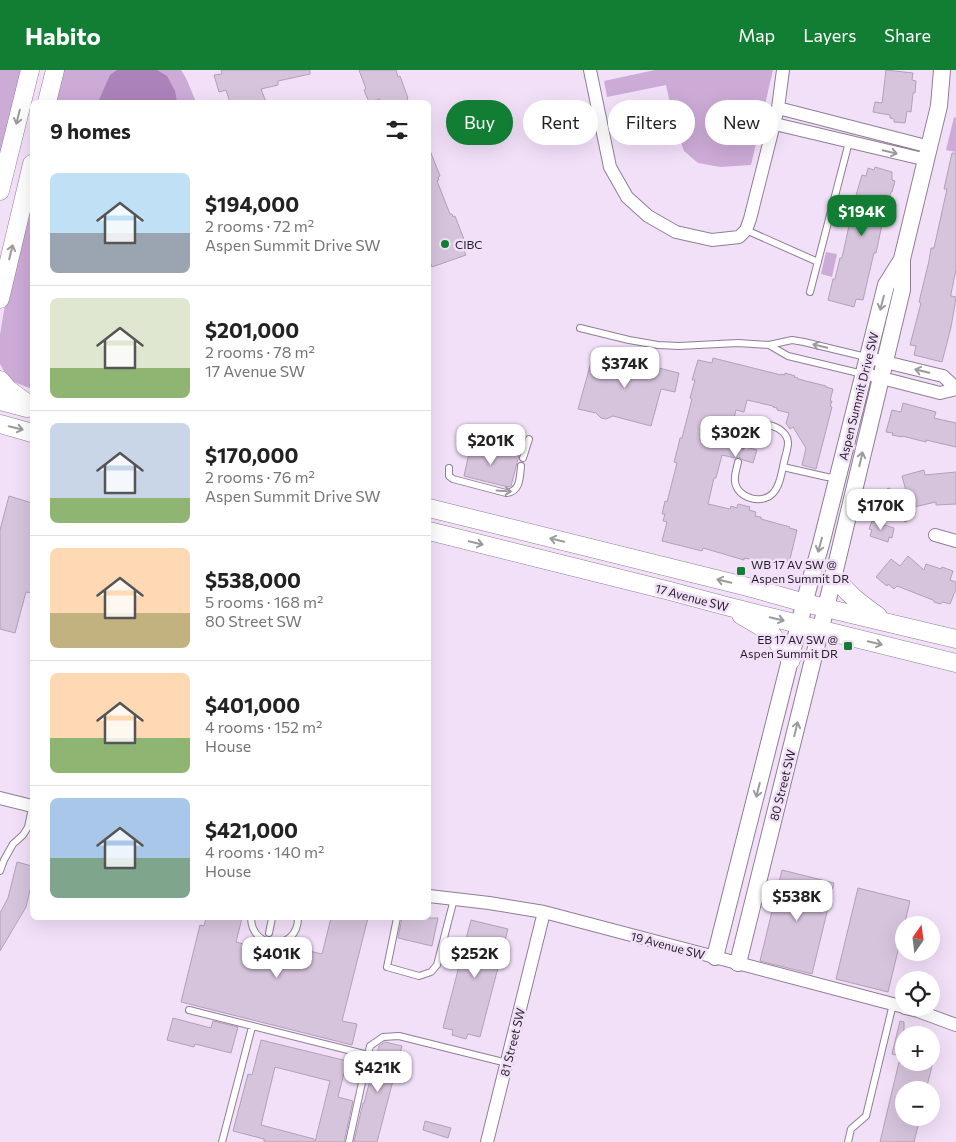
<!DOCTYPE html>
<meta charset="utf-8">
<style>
:root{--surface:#fff;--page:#f6f6f6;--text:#222;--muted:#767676;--line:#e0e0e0;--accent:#127e34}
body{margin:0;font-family:Commissioner,sans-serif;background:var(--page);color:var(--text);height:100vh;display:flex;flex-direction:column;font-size:19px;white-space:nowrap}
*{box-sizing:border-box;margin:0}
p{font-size:16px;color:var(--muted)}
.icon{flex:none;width:28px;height:28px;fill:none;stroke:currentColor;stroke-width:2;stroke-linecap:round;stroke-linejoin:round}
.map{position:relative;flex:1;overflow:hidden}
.details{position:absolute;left:30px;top:30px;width:401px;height:820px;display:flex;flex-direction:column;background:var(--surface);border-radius:8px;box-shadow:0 5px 20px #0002}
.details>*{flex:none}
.guide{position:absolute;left:446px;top:30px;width:434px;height:45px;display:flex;gap:10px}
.needle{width:32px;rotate:14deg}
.fabs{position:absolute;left:895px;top:846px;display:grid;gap:10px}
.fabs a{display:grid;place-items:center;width:45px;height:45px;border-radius:50%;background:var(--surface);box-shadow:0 5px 20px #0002;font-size:25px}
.price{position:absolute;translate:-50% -42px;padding:0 11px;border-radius:10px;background:#fff;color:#222;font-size:16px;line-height:32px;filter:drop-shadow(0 1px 2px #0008)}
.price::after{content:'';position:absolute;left:50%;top:30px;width:15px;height:11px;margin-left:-8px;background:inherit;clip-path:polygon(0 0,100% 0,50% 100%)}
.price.selected{background:var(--accent);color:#fff}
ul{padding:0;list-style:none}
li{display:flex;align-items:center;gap:15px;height:125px;padding:0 20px}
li+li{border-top:1px solid var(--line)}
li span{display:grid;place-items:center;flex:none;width:140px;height:100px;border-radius:8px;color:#555}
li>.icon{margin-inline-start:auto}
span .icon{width:60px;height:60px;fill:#fffc;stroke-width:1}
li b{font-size:21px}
h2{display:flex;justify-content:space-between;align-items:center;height:60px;padding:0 20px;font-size:21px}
.chip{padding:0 18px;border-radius:22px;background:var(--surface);box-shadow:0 5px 20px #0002;font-size:18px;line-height:45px}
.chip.selected{background:var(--accent);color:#fff}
header{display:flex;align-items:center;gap:30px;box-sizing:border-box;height:70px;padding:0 25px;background:var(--accent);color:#fff}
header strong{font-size:24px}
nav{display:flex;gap:28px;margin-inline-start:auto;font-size:18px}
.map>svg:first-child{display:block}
.green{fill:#ccabd7}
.water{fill:#ac82bb}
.building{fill:#d6c4dc;stroke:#b2a0b8}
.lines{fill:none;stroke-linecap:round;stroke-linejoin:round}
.service-casing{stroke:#8f7e95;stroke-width:8}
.minor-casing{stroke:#8f7e95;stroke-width:14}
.tertiary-casing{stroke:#8f7e95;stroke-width:18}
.secondary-casing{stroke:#8f7e95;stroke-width:19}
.service{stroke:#fff;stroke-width:6}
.minor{stroke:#fff;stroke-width:12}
.tertiary{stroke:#fff;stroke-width:16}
.secondary{stroke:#fff;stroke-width:18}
.oneway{stroke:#9d9a9e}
.poi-dot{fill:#127e34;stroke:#f2e0f9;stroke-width:2}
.labels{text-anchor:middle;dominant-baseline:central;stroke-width:5;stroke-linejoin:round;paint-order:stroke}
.poi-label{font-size:12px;fill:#261f28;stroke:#f2e0f9;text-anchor:start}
.street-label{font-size:12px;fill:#261f28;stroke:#f2e0f9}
</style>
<header>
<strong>Habito</strong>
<nav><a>Map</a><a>Layers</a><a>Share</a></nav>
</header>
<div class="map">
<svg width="956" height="1072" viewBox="0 0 956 1072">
<rect width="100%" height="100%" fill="#f2e0f9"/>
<path class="green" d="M 0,0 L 22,0 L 0,89 Z
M 63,0 L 181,0 L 186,8 L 196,32 L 55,32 Z
M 655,0 L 773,0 L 751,95 L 720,97 L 698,93 L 684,81 L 675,55 L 666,15 L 607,27 L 604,11 Z
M 954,47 L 956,48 L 956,82 L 946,80 Z
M 32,123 L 32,319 L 9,310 L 0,294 L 0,265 L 6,228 Z
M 826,182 L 837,184 L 832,207 L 821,204 Z"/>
<path class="water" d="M 117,0 L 157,0 L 167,6 L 175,21 L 177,32 L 98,32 L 110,5 Z"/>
<path class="building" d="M 221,0 L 310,0 L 310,4 L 278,11 L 278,15 L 261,19 L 266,32 L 230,32 L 226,20 L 219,22 L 214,5 L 222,4 Z
M 359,0 L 396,0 L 398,7 L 400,6 L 408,28 L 407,28 L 408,32 L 381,32 L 380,29 L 369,32 L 364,20 L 366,19 Z
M 886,0 L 913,3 L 912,10 L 916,11 L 915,23 L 913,23 L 911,42 L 907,41 L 905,53 L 894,52 L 894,49 L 890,48 L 890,45 L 873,42 L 875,32 L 882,33 Z
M 429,78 L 440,106 L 438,107 L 439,110 L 437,111 L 450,144 L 452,144 L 453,147 L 455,146 L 467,177 L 463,178 L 466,185 L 432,197 L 429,188 Z
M 952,83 L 956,83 L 956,199 L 951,224 L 951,226 L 956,227 L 956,228 L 951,257 L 942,292 L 914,285 L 916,276 L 910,275 L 921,233 L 919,232 L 929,191 L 931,178 L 934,178 L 943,137 L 947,119 L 944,119 Z
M 875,97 L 892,102 L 892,110 L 895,111 L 892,122 L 891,122 L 888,131 L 887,131 L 876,183 L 874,183 L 872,191 L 863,230 L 856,229 L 854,237 L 828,230 L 833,209 L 835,209 L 840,188 L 842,188 L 850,151 L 853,152 L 858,133 L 854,132 L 862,105 L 866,106 L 868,98 L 874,100 Z
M 594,282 L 679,303 L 675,322 L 661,319 L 651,356 L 613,346 L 606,349 L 601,348 L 596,343 L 578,339 Z
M 713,288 L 781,305 L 781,304 L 785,305 L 785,303 L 795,306 L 794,307 L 798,308 L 798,309 L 826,316 L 826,317 L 833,319 L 830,331 L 832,331 L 830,336 L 832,337 L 816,399 L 802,395 L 806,378 L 793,357 L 790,359 L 786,353 L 789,343 L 777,340 L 777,338 L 773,337 L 773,336 L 747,330 L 744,342 L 736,340 L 728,373 L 737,375 L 738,378 L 741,380 L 743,380 L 746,377 L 757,380 L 753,393 L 743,390 L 739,387 L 735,388 L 722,385 L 716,408 L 714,408 L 708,434 L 730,439 L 731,436 L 737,438 L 738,434 L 750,437 L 749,440 L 756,442 L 755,446 L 761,447 L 761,449 L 790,457 L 789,458 L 797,460 L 789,493 L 781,491 L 781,493 L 770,490 L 769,493 L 744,488 L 744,490 L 703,478 L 702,481 L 662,471 L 667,452 L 663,451 L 665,444 L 662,444 L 665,431 L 667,432 L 677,393 L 674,392 L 678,377 L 680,368 L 682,368 L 692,329 L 690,328 L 695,310 L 692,310 L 698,290 L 712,293 Z
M 903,333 L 936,342 L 934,348 L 956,353 L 956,377 L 926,370 L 926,372 L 902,366 L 902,367 L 892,365 L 893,363 L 886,362 L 892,340 L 901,342 Z
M 471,374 L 519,385 L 511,416 L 508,417 L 464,406 Z
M 924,400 L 925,405 L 956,402 L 956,434 L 936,435 L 936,432 L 914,437 L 906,452 L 879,437 L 878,429 L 880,425 L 885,423 L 888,418 L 908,428 L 902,406 Z
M 9,426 L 32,433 L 32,523 L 26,522 L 15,563 L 0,559 L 0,460 Z
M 872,451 L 894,458 L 892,468 L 889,467 L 888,472 L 870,466 L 872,460 L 869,459 Z
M 908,486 L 924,500 L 926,494 L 941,499 L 942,497 L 953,501 L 950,510 L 956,512 L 956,519 L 950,534 L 943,532 L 940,534 L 934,532 L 933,530 L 897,516 L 894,519 L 888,514 L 887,516 L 876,507 L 891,489 L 900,496 Z
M 17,792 L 32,796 L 32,812 L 26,837 L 0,881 L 0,843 L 8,828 Z
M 782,800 L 834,813 L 812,904 L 760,891 Z
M 858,818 L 910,831 L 888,922 L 836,909 Z
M 206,848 L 242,848 L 236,872 L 287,886 L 290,877 L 296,879 L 296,878 L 322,884 L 331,848 L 368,848 L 342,951 L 357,954 L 352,975 L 181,932 L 200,855 L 204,856 Z
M 402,848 L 438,848 L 432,876 L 398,868 Z
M 471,850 L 508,859 L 480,967 L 468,964 L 466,969 L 452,965 L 453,960 L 443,958 Z
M 173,948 L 211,958 L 213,951 L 238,957 L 231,983 L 195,974 L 194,977 L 167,970 Z
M 900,951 L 904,952 L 904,987 L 892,984 Z
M 261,970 L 347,991 L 338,1027 L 353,1031 L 344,1072 L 315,1072 L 330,1011 L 275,997 L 261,1055 L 314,1069 L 314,1072 L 264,1072 L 264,1069 L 233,1061 L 248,1004 L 252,1005 Z
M 385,972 L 402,976 L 377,1072 L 354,1072 L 363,1033 L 364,1033 L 379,976 Z
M 899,992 L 933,992 L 926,1020 L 904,1020 L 904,1048 L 920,1048 L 914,1072 L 880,1072 Z
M 425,1051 L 451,1058 L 448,1068 L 423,1060 Z"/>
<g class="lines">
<g class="service-casing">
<path id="service" d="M 746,160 L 818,192
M 810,222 L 849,72
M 580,258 L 629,270 L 658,275 L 679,276 L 738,273 L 769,275 L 792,270 L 804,272 L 866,287
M 769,275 L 788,286 L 863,304
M 742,375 C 744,371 744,364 747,360 C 757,348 788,356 788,373 C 788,380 784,389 783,397
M 523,388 L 529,369
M 738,392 C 737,398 734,405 735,411 C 736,428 763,436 774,422 C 780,415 781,405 783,397 L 827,407 L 836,408
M 449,398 L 449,406 L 453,409 L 506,423 C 520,422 520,408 521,396
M 0,801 L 4,790 L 13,774 L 23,765 L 28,757 L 32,738
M 251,848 C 252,881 298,881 298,848
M 397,848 L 387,897 L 419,906 L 431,902 L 437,895 L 454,829
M 269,863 L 272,848
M 189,940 L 368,985
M 222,1072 L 252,957
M 349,1072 L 370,976 L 383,967 L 399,966 L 507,993
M 848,1072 L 851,1059 L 866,1046 L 893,934"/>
</g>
<g class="minor-casing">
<path id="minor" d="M 590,0 L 610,97 L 627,127 L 648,146 L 676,162 L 712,170 L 739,167 L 746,160 L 750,149 L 778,38 L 783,0
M 778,38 L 930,77
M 775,54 L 927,90
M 877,290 L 943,306 L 956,318
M 874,306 L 940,323 L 956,319
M 935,465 L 956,471
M 0,728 L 32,736
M 429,826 L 489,833 L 544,842 L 904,937
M 905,938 L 918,941 L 956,955
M 487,1072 L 544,842"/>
</g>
<g class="tertiary-casing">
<path id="tertiary" d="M 715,887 L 809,515 L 821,474 L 886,215 L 901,191
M 738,893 L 830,521 L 902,220 L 902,189 L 939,36 L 942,0"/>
</g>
<g class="secondary-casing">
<path id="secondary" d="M 47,32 L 55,0
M 0,121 L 30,0
M 0,229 L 32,94
M 0,310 L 8,319 L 32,337
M 0,331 L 27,338
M 0,354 L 32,363
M 429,438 L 748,517 L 805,533 L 956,569
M 429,461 L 670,521 L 726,536 L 956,593
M 834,505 C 845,522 861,534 878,546
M 741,545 L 770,562 L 791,590"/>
</g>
<use href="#service" class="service"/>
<use href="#minor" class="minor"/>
<use href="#tertiary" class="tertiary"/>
<use href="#secondary" class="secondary"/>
</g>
<defs><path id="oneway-shaft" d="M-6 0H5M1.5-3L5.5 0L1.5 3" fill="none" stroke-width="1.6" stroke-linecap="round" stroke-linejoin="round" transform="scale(1.25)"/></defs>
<g class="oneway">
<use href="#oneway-shaft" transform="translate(18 47) rotate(104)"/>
<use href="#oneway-shaft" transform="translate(890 82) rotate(13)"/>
<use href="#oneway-shaft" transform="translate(11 182) rotate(-76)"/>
<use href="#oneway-shaft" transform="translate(882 233) rotate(105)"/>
<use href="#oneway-shaft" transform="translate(820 276) rotate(-166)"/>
<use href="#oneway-shaft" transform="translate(922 301) rotate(-166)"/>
<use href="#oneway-shaft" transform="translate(16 358) rotate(14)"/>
<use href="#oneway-shaft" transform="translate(861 389) rotate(-77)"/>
<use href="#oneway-shaft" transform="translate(504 421) rotate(4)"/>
<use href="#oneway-shaft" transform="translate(557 470) rotate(-166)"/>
<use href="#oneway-shaft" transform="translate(476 473) rotate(14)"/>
<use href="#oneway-shaft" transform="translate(820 475) rotate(105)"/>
<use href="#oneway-shaft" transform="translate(724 511) rotate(-166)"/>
<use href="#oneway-shaft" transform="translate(777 549) rotate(13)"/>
<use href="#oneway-shaft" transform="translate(875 573) rotate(14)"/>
<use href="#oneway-shaft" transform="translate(796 659) rotate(-76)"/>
<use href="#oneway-shaft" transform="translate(758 720) rotate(104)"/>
</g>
<g class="poi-dot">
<circle cx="445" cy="174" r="5"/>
<rect x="736" y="496" width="10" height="10" rx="2.5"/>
<rect x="843" y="571" width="10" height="10" rx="2.5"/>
</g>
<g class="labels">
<g class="poi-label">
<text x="455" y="174">CIBC</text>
<text x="751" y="494">WB 17 AV SW @<tspan x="751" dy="14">Aspen Summit DR</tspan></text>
<text x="838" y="569" text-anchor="end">EB 17 AV SW @<tspan x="838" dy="14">Aspen Summit DR</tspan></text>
</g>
<g class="street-label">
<text transform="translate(858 326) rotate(-76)">Aspen Summit Drive SW</text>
<text transform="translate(692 527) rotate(15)">17 Avenue SW</text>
<text transform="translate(782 715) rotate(-76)">80 Street SW</text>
<text transform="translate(668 875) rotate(15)">19 Avenue SW</text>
<text transform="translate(512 972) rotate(-76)">81 Street SW</text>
</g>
</g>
</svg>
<div class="fabs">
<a><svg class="needle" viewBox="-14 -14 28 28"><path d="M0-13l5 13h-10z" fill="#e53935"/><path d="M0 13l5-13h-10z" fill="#767676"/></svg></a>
<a><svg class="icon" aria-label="locate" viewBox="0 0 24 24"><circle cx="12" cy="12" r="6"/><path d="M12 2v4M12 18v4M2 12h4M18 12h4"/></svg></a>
<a>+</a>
<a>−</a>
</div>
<b class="price selected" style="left:862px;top:167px">$194K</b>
<b class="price" style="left:625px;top:319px">$374K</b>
<b class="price" style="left:736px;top:388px">$302K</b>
<b class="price" style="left:491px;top:396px">$201K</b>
<b class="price" style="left:881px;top:461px">$170K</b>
<b class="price" style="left:797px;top:852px">$538K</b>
<b class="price" style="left:277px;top:909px">$401K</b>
<b class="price" style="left:475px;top:909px">$252K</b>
<b class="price" style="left:378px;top:1023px">$421K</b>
<div class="guide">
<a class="chip selected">Buy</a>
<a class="chip">Rent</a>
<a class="chip">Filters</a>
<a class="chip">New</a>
</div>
<section class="details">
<h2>9 homes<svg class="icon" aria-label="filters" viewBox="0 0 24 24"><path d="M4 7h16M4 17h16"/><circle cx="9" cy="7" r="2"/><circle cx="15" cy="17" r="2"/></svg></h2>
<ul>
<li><span style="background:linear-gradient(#bfe0f5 60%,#9aa5b1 0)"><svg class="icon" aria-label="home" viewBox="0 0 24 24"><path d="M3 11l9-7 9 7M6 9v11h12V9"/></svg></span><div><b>$194,000</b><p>2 rooms · 72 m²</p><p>Aspen Summit Drive SW</p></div></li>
<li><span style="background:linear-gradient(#dfe7d0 70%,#8fb573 0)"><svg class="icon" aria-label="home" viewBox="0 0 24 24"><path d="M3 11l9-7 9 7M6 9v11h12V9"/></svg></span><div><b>$201,000</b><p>2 rooms · 78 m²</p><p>17 Avenue SW</p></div></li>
<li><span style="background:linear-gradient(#c9d6e8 75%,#8fb573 0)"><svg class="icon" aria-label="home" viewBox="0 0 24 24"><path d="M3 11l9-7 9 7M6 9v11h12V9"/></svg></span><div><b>$170,000</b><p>2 rooms · 76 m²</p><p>Aspen Summit Drive SW</p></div></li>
<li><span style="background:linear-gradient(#ffd9b3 65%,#c2b280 0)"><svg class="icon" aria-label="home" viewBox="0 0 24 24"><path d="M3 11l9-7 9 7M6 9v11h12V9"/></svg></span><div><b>$538,000</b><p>5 rooms · 168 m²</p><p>80 Street SW</p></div></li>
<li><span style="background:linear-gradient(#ffd9b3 65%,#8fb573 0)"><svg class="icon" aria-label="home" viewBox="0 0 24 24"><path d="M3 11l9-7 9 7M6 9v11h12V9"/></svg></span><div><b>$401,000</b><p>4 rooms · 152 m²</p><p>House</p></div></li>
<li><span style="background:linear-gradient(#a9c7e8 60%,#7fa58c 0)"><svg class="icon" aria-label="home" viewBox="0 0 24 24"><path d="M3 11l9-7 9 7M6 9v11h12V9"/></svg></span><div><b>$421,000</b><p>4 rooms · 140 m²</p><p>House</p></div></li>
</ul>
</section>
</div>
